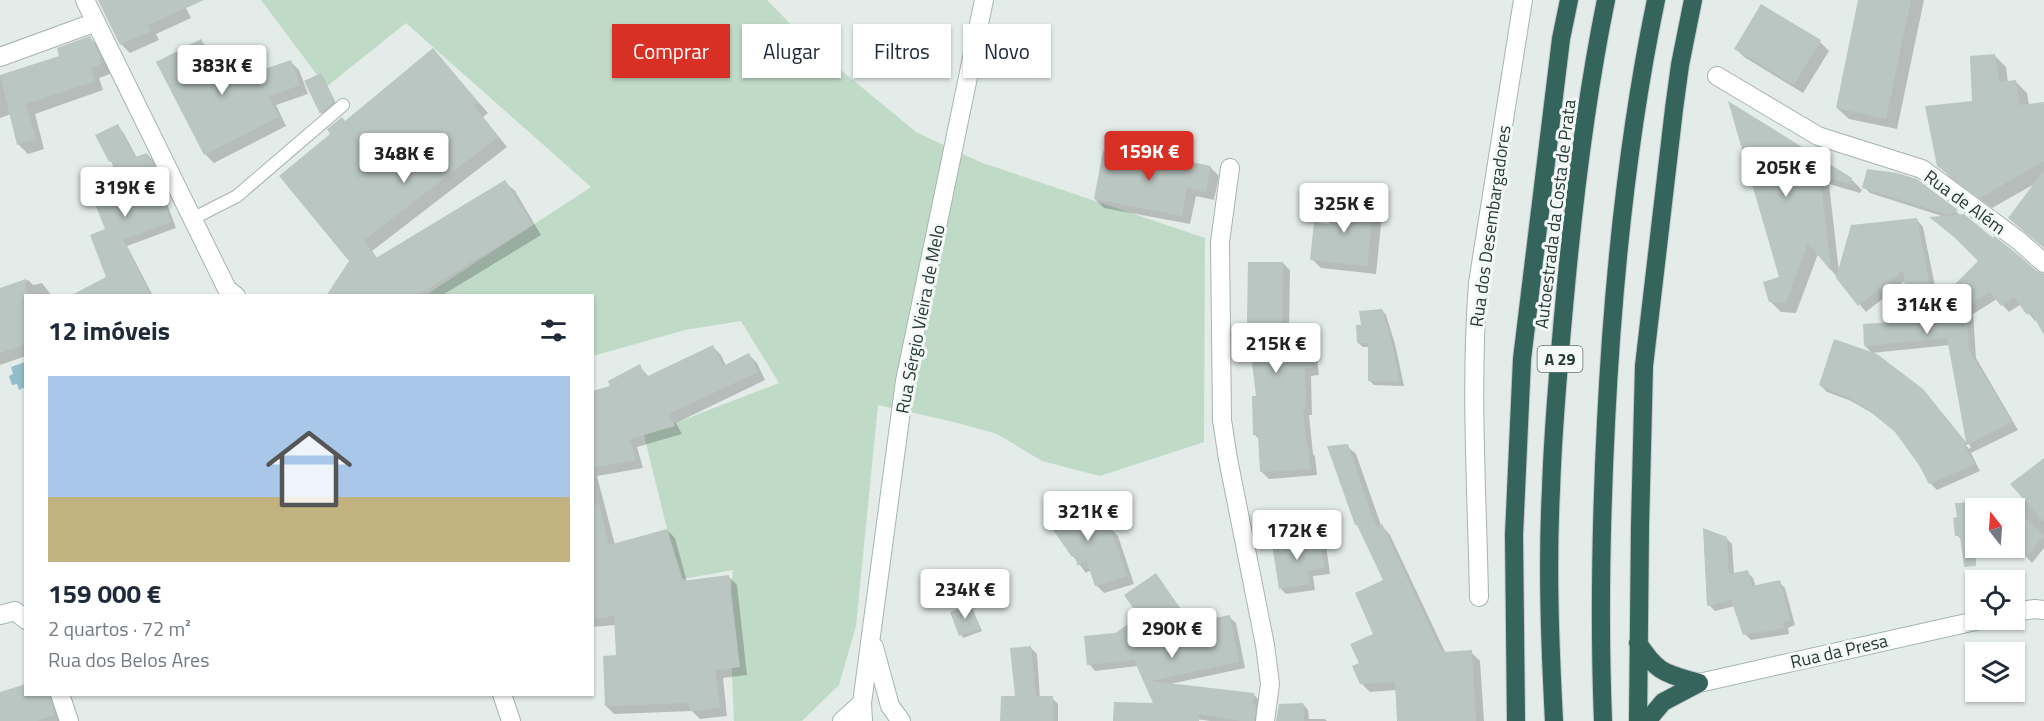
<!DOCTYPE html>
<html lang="pt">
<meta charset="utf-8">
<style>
:root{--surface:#fff;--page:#f6f6f7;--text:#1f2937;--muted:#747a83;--accent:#d93025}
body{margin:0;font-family:"Titillium Web",sans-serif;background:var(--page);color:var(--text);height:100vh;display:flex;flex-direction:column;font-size:22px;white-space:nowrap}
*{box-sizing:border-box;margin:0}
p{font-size:20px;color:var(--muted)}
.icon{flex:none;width:33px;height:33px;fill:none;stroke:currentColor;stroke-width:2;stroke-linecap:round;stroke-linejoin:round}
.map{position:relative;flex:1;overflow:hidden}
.sheet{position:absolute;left:24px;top:294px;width:570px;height:402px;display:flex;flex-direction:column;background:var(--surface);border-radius:0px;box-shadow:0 2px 4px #0004}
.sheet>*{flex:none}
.banner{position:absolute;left:612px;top:24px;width:570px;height:54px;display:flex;gap:12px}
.needle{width:39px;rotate:343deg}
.tools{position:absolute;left:1965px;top:498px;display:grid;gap:12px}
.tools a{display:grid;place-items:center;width:60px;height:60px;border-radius:0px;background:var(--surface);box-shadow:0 2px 4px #0004;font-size:30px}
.price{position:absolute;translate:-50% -51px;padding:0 14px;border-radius:6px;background:#fff;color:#222;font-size:20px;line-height:39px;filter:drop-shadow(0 2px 3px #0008)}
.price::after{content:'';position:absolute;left:50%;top:36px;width:18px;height:14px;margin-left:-9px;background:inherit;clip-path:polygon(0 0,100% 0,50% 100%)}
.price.on{background:var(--accent);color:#fff}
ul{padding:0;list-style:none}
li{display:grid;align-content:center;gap:12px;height:318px;padding:0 24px}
li span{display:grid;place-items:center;height:186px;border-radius:0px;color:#555}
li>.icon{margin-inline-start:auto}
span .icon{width:108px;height:108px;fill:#fffc;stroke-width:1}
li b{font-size:26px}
h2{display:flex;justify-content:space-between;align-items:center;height:72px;padding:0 24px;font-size:26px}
.chip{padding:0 21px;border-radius:0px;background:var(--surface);box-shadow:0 2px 4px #0004;font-size:21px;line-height:54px}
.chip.on{background:var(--accent);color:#fff}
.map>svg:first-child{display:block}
.green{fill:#c0dac8}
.water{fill:#93beca}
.shadow{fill:#0003}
.building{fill:#bac6c2}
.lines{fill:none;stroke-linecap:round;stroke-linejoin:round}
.lane-casing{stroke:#a7b3b0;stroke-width:14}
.street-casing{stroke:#a7b3b0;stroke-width:20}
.secondary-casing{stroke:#a4b6b1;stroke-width:20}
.highway-casing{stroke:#c2c8c7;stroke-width:20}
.lane{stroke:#fff;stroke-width:12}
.street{stroke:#fff;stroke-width:18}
.secondary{stroke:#fff;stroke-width:18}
.highway{stroke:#35645d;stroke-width:18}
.labels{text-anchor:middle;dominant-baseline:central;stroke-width:6;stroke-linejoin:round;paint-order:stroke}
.shield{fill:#f4f9f7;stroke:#647471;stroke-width:1.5}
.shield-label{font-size:16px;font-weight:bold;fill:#263b37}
.street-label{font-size:18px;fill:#263b37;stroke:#f4f9f7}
</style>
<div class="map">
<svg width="2044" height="721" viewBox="0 0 2044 721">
<rect width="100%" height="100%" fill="#e4ece9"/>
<path class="green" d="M 261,0 L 767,0 L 814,48 L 916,132 L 980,162 L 1205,238 L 1204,442 L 1100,476 L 1042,461 L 997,434 L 954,422 L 878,405 L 856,626 L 839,685 L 802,721 L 734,721 L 729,607 L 733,570 L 683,579 L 667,529 L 644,435 L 779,383 L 741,321 L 685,330 L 593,356 L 592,296 L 426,295 L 591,187 L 406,23 L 326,87 Z"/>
<path class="water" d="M 25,362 L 25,387 L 19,390 L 17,384 L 12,385 L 9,376 L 13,374 L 11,367 Z"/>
<path class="shadow" d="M 99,0 L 182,0 L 191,18 L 156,34 L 159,40 L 130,53 L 121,44 Z
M 1860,0 L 1924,0 L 1897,129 L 1849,119 L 1837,108 Z
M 90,38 L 99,47 L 108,65 L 110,74 L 99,78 L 103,90 L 35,114 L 44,149 L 28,154 L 18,144 L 11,114 L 0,118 L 0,76 L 61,57 Z
M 201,41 L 210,50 L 228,85 L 290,61 L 299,70 L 308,94 L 276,105 L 286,126 L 214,163 L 205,154 L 158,63 Z
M 1820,42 L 1829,51 L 1803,93 L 1744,57 L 1736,49 Z
M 433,50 L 488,113 L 483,117 L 507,147 L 372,251 L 378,259 L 505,182 L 515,191 L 541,235 L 441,296 L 392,296 L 351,261 L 346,122 Z
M 1994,55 L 2006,67 L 2008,83 L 2016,82 L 2027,93 L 2029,105 L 2044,104 L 2044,248 L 2010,218 L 2036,183 L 1992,208 L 1950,177 L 1938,165 L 1974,103 Z
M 323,77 L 336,104 L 323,115 L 306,82 Z
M 1731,104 L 1851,179 L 1862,190 L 1860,193 L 1829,184 L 1839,272 L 1917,220 L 1923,227 L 1937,296 L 1957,284 L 1980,261 L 1945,217 L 1870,193 L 1864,187 L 1916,181 L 2044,279 L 2044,332 L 2037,319 L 2035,321 L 2021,304 L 2009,312 L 1997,299 L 1973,314 L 1976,358 L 2018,430 L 1971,453 L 1980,471 L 1937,490 L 1930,483 L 1920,464 L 1898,434 L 1872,413 L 1851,401 L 1827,392 L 1820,385 L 1924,392 L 1969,449 L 1971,447 L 1967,442 L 1950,345 L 1872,353 L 1865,346 L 1910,322 L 1906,280 L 1866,312 L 1818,254 L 1796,313 L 1781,312 L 1770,301 L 1781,278 Z
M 117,126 L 123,132 L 137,158 L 147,154 L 153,160 L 160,174 L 162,181 L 159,182 L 176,228 L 127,246 L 153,296 L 94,296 L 108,278 L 107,230 L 125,197 L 115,166 L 110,161 Z
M 1162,164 L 1210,167 L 1219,176 L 1214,200 L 1196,196 L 1190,224 L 1104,208 L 1095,199 Z
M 1373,206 L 1382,215 L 1376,274 L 1321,268 L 1312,259 L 1330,226 Z
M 1283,263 L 1290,270 L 1289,334 L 1295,333 L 1302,342 L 1309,341 L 1316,348 L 1319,375 L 1311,376 L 1312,415 L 1309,415 L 1313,454 L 1315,456 L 1317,475 L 1269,479 L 1262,472 L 1260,440 L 1255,435 L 1258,398 Z
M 28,280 L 33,285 L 42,283 L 52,296 L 26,296 L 26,356 L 0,365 L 0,290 Z
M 1382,310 L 1386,315 L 1395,344 L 1404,386 L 1374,385 L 1369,380 L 1369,347 L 1363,347 L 1358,343 L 1363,326 Z
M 713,347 L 721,355 L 726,366 L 749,355 L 757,363 L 765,380 L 676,423 L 682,434 L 637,447 L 643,468 L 597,476 L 615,545 L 667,530 L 675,538 L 687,582 L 729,577 L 737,585 L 747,675 L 723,678 L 727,716 L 700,719 L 692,711 L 614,714 L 606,706 L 617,657 L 616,625 L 592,627 L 592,392 L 612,387 L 639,366 L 649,377 Z
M 1347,446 L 1356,454 L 1381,525 L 1390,535 L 1446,654 L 1471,652 L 1480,661 L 1484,721 L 1399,721 L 1397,690 L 1370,692 L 1361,683 L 1361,664 L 1375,634 L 1385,581 L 1360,528 L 1356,524 Z
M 2044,460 L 2044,548 L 2032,563 L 2014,543 L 2014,508 L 2007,508 L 2007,501 L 2026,500 Z
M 1994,502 L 2000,508 L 1976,508 L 1963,541 L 1957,535 L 1959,519 L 1957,504 Z
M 1089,507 L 1097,515 L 1102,530 L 1110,528 L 1118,536 L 1134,584 L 1104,593 L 1096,585 L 1091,570 L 1086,573 L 1073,556 L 1087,508 Z
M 1726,538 L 1732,544 L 1734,574 L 1747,572 L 1753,578 L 1756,587 L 1779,582 L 1785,588 L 1795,625 L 1788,628 L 1789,634 L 1751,640 L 1745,634 L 1735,606 L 1715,611 L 1709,605 Z
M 1320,539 L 1326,545 L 1330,574 L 1313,576 L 1315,590 L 1286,594 L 1280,588 Z
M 1156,575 L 1192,624 L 1229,617 L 1236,623 L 1245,668 L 1170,684 L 1254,695 L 1260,701 L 1261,721 L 1210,721 L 1176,716 L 1176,721 L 1115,721 L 1155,705 L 1138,666 L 1095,671 L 1089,664 L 1116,635 L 1141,618 Z
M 971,606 L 982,631 L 963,638 L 952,613 Z
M 1031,648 L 1037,654 L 1040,698 L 1052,698 L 1058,704 L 1058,721 L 1002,721 L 1016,697 Z
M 0,694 L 53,694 L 62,721 L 0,721 Z
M 1303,704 L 1308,710 L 1309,719 L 1325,719 L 1327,721 L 1277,721 Z"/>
<path class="building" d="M 98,0 L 204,0 L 148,25 L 151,31 L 120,45 Z
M 1858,0 L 1911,0 L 1886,119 L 1836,108 Z
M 1761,4 L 1821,40 L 1794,85 L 1734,49 Z
M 90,36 L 99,54 L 101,64 L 91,68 L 95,81 L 26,104 L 36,139 L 17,145 L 0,75 L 59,56 L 57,48 Z
M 201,39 L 225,85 L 255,70 L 256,72 L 291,60 L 300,85 L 268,97 L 279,117 L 204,155 L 156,62 Z
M 433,48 L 479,103 L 474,106 L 498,137 L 364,240 L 376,258 L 505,180 L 533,225 L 416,296 L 326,296 L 349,261 L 279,176 L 330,134 L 327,129 L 342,117 L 345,121 Z
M 1995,54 L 1999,82 L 2016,80 L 2020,105 L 2044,102 L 2044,161 L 1980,198 L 1937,166 L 1925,106 L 1972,101 L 1970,56 Z
M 321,73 L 335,101 L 320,114 L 304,81 Z
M 1728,101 L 1852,178 L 1849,184 L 1820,175 L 1831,271 L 1808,243 L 1786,303 L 1769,302 L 1763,282 L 1779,277 Z
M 118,124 L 135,157 L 147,153 L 155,167 L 157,175 L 154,176 L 171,222 L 123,240 L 151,296 L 70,296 L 106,277 L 90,235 L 105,229 L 96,206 L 123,196 L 111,160 L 109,162 L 95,135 Z
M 1103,151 L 1161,162 L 1162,156 L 1211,166 L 1206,192 L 1187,188 L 1182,216 L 1094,199 Z
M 1867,169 L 1897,173 L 1917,179 L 1958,210 L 1949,215 L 1862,188 Z
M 2044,170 L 2044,248 L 2008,218 Z
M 1331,200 L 1374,204 L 1367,266 L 1310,260 L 1314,222 L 1329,224 Z
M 1964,214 L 1993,238 L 1994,236 L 2011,249 L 2037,271 L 2044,274 L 2044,335 L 2031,312 L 2027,315 L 2014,297 L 2001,306 L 1990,292 L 1966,307 L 1969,350 L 2012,422 L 1965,446 L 1975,464 L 1929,484 L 1919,465 L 1895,432 L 1864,406 L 1842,395 L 1819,385 L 1834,339 L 1877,354 L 1923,389 L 1966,442 L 1947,338 L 1864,346 L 1863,324 L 1909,321 L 1903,270 L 1858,306 L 1836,278 L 1851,225 L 1917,218 L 1932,297 L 1956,283 L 1978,261 L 1954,237 L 1929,217 Z
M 1248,262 L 1283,262 L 1282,333 L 1295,331 L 1297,341 L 1309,339 L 1313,368 L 1305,369 L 1306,408 L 1303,409 L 1307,447 L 1308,447 L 1311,469 L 1260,472 L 1258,435 L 1253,435 L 1252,396 L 1256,396 L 1247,320 Z
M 26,279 L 26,344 L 0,353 L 0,288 Z
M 1382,309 L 1391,339 L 1400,382 L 1368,381 L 1368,343 L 1357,343 L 1356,325 L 1361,325 L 1359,311 Z
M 713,345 L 723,366 L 749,353 L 758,372 L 669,414 L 675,426 L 630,439 L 636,460 L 592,468 L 592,391 L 610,386 L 608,381 L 640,364 L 646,377 Z
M 1348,444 L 1376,527 L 1382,524 L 1442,652 L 1472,650 L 1476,721 L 1397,721 L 1395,682 L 1360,684 L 1352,666 L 1359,663 L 1350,644 L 1373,634 L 1355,593 L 1383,580 L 1357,525 L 1355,525 L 1327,446 Z
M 2044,458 L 2044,522 L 2010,484 Z
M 1077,495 L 1086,507 L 1089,505 L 1098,530 L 1110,526 L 1127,576 L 1095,586 L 1086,560 L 1077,566 L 1076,557 L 1072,557 L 1053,530 L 1056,528 L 1048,518 Z
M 1976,502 L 1976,566 L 1964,567 L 1960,536 L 1955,536 L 1953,518 L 1957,517 L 1955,503 Z
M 599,504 L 609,545 L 667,529 L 682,581 L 729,575 L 740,667 L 715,670 L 720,708 L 690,711 L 689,703 L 605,706 L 603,656 L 616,655 L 614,616 L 592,619 L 592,505 Z
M 2014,507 L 2044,536 L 2025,558 L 2014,547 Z
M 1703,528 L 1727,537 L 1729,574 L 1748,570 L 1752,586 L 1780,580 L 1790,620 L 1783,622 L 1784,628 L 1743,635 L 1731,600 L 1707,606 Z
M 1320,537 L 1325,568 L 1308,571 L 1310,584 L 1279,589 L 1272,544 Z
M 1156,573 L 1190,623 L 1230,615 L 1239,662 L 1151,681 L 1254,693 L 1253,704 L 1256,704 L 1254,721 L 1241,721 L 1199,714 L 1199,721 L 1113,721 L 1114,702 L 1153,703 L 1134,660 L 1087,665 L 1084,636 L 1115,633 L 1139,617 L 1124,595 Z
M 971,604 L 980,629 L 959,636 L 950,612 Z
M 1031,646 L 1036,696 L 1053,696 L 1053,721 L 1000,721 L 1001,696 L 1015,696 L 1010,648 Z
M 26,684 L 26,694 L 48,694 L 55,715 L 37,721 L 0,721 L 0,692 Z
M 1303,703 L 1304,721 L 1276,721 L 1279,704 Z"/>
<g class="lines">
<g class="lane-casing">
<path id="lane" d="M 192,219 L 237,196 L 343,105"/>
</g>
<g class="street-casing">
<path id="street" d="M 85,0 L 227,289 L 236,296
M 0,57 L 96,22
M 1717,76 L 1818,136 L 1922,169 L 2018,240 L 2044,263
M 1230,168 L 1220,242 L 1222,420 L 1228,459 L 1265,645 L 1270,684 L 1265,721
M 1479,597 C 1477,493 1470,387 1478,283 L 1523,0
M 0,615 L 15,611 L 26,620
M 60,694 L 69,721
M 502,694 L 511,721"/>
</g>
<g class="secondary-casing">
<path id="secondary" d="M 2014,612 L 2035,609 L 2044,610
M 874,647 L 890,706 L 901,721
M 1699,683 L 1980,620
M 842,721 L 862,703
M 863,721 L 862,703 L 905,381 L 984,0"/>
</g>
<g class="highway-casing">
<path id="highway" d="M 1638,643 C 1658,674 1665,673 1699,683
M 1516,721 L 1514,535 L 1522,359 L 1561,39 L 1569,0
M 1554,721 C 1550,644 1547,567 1551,490 C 1553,425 1559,360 1565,296 C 1574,197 1586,98 1606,0
M 1603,721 C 1599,621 1601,522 1606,422 C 1613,280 1627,139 1656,0
M 1638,721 L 1640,527 L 1644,366 L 1674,109 L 1680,65 L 1693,0
M 1647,721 L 1663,702 L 1699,683"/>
</g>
<use href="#lane" class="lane"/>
<use href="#street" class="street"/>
<use href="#secondary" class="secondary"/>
<use href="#highway" class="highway"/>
</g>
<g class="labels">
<rect class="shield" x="1537.5" y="346" width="45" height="26" rx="4.5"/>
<g class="shield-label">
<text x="1560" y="359">A 29</text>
</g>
<g class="street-label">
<text transform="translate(1965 202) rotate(36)">Rua de Além</text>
<text transform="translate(1555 214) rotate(-83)">Autoestrada da Costa de Prata</text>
<text transform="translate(1490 226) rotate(-82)">Rua dos Desembargadores</text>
<text transform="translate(920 319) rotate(-79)">Rua Sérgio Vieira de Melo</text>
<text transform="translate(1839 651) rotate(-13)">Rua da Presa</text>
</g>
</g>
</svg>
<div class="tools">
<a><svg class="needle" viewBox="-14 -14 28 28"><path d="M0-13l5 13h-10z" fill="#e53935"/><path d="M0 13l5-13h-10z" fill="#747a83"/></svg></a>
<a><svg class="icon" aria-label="locate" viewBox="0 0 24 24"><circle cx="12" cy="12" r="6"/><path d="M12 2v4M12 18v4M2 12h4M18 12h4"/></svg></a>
<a><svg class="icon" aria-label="layers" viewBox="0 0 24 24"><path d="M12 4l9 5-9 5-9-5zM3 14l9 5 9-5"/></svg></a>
</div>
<b class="price" style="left:222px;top:96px">383K €</b>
<b class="price on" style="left:1149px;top:182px">159K €</b>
<b class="price" style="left:404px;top:184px">348K €</b>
<b class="price" style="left:1786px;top:198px">205K €</b>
<b class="price" style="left:125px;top:218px">319K €</b>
<b class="price" style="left:1344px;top:234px">325K €</b>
<b class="price" style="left:1927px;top:335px">314K €</b>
<b class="price" style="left:1276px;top:374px">215K €</b>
<b class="price" style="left:1088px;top:542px">321K €</b>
<b class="price" style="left:1297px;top:561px">172K €</b>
<b class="price" style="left:965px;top:620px">234K €</b>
<b class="price" style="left:1172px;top:659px">290K €</b>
<div class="banner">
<a class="chip on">Comprar</a>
<a class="chip">Alugar</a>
<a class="chip">Filtros</a>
<a class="chip">Novo</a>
</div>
<section class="sheet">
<h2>12 imóveis<svg class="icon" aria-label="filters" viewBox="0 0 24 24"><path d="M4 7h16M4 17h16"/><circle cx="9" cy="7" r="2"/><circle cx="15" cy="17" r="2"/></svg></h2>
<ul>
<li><span style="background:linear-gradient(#a9c7e8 65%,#c2b280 0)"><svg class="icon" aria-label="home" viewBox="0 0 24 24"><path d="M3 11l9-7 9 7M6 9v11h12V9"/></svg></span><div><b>159 000 €</b><p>2 quartos · 72 m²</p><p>Rua dos Belos Ares</p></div></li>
</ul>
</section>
</div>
